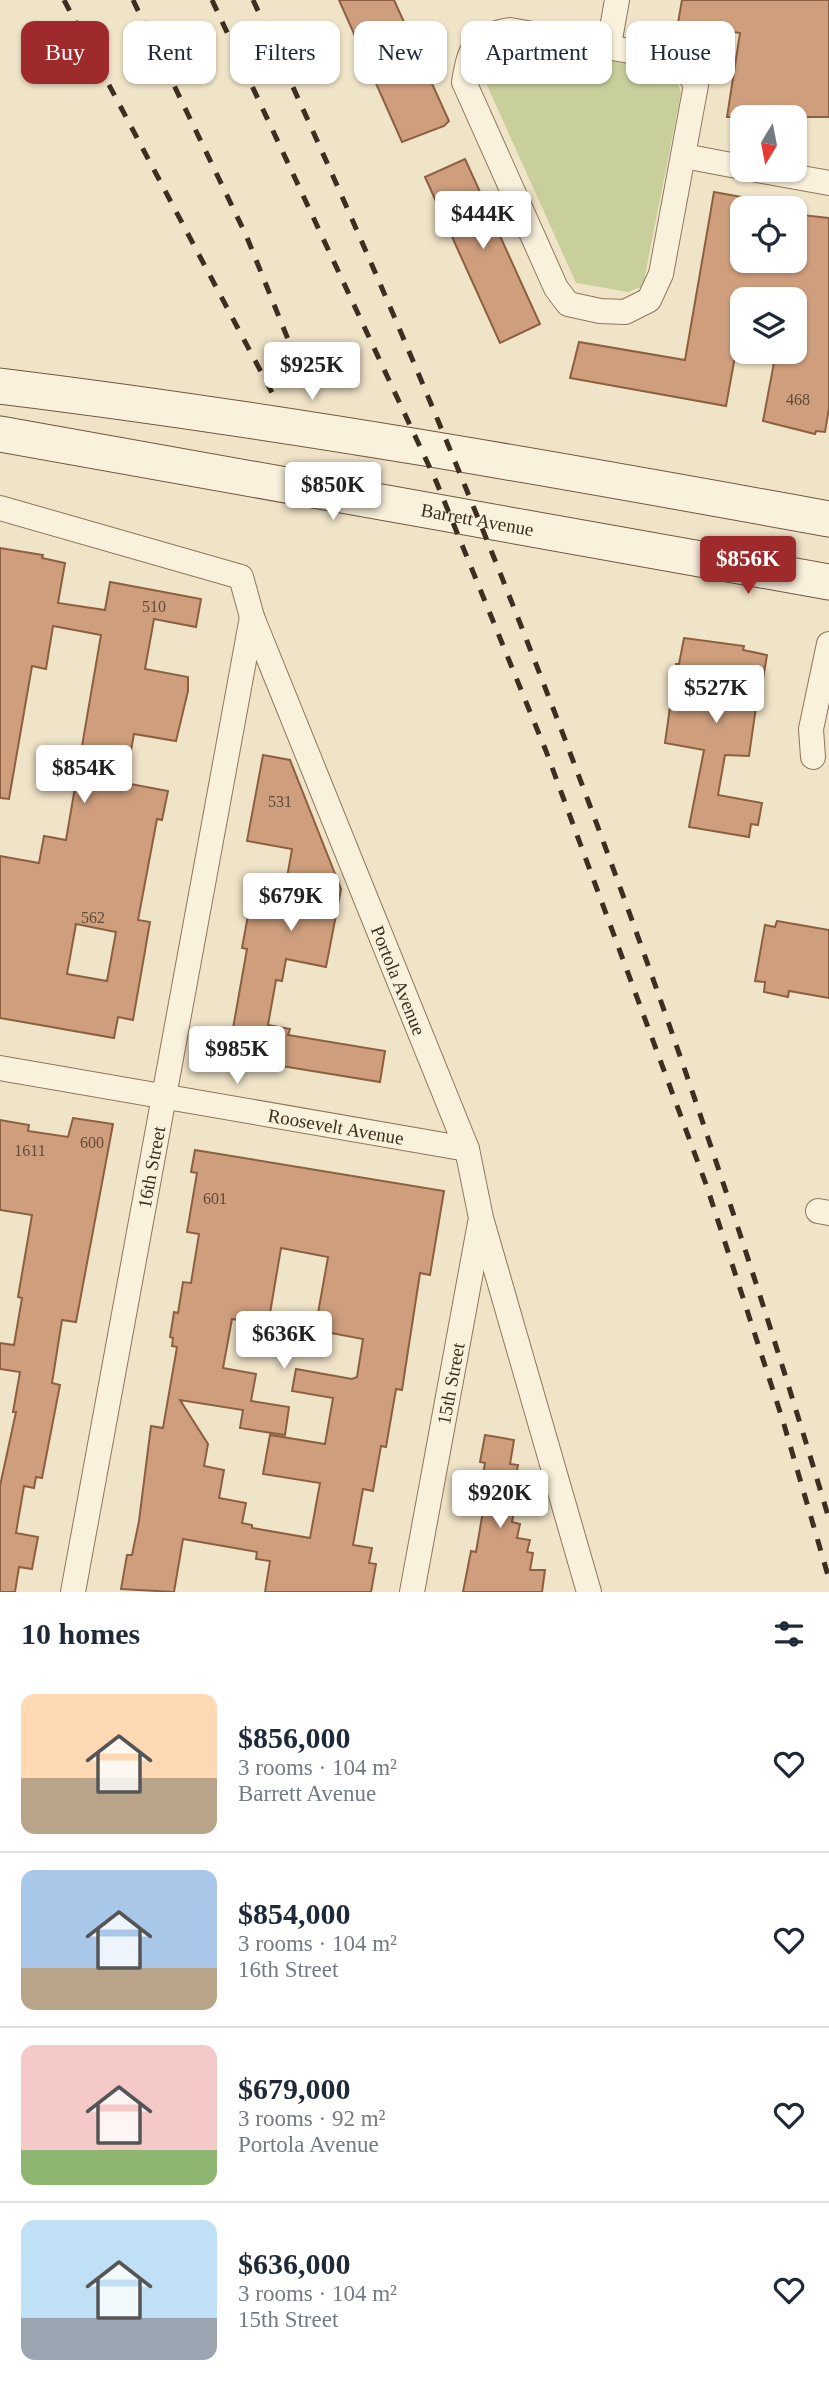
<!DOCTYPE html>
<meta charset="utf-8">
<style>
:root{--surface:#fff;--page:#f6f6f7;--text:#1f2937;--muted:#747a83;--line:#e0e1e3;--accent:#9e2a2b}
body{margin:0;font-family:"Times New Roman",serif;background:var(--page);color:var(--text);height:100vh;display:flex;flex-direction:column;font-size:26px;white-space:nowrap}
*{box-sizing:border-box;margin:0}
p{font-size:23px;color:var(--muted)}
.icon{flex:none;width:38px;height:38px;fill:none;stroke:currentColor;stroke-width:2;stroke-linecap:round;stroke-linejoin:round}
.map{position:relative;height:1592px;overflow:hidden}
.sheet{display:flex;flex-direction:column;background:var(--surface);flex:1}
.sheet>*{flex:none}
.hud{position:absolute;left:21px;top:21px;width:788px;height:63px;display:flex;gap:14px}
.needle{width:46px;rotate:190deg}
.tools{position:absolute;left:730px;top:105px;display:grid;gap:14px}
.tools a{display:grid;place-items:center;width:77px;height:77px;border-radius:14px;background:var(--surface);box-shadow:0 2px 5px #0004;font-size:35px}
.price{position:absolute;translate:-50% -60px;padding:0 16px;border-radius:7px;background:#fff;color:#222;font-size:23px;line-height:46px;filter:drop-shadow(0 2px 4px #0008)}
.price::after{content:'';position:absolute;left:50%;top:42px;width:21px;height:16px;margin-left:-10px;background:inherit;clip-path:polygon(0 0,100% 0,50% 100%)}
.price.active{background:var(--accent);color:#fff}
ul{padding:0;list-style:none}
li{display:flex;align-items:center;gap:21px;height:175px;padding:0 21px}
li+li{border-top:2px solid var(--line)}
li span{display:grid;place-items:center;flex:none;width:196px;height:140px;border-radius:14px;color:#555}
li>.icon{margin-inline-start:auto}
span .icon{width:84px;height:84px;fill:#fffc;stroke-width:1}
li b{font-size:30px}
h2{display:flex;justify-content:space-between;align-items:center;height:84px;padding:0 21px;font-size:30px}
.pill{padding:0 24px;border-radius:14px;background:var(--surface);box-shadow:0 2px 5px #0004;font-size:24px;line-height:63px}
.pill.active{background:var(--accent);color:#fff}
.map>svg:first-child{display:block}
.green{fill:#c9cf9b}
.building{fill:#cf9f7d;stroke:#8d5f41;stroke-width:2;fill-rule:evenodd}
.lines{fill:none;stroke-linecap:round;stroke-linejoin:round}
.minor-casing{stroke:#8d765c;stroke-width:26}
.secondary-casing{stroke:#6f573f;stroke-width:37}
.minor{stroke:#faf1dc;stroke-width:24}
.secondary{stroke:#faf1dc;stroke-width:35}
.rail{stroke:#3d2e20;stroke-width:5;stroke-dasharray:12 12;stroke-linecap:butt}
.labels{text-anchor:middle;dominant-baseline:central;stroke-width:7;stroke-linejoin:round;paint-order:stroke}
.number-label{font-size:16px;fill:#624a37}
.street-label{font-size:19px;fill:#3d2e20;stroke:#f7eed8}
</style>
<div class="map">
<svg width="829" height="1592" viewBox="0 0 829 1592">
<rect width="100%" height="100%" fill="#f0e4c8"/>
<path class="green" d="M 508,42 L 668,71 L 677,80 L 681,93 L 643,286 L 628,292 L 576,283 L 482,74 C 483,54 488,46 508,42 Z"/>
<path class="building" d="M 339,0 L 394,0 L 449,121 L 444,126 L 402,142 Z
M 682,0 L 829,0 L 829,117 L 727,117 L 740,33 L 678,23 Z
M 465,159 L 540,324 L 500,343 L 425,177 Z
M 714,192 L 742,197 L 742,261 L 794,261 L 794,214 L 829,218 L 829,408 L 825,432 L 816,431 L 815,434 L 763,421 L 776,352 L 794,352 L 794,299 L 742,299 L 742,352 L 736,351 L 726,406 L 570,378 L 579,342 L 685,360 Z
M 0,548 L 43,555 L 42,558 L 65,563 L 58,603 L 105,610 L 110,582 L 201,599 L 196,627 L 154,619 L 145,669 L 188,677 L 188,691 L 176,741 L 134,734 L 125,783 L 168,791 L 162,820 L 157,819 L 138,920 L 150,922 L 133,1020 L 118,1017 L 114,1038 L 0,1018 L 0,856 L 39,863 L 44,836 L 66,840 L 101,635 L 53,626 L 46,669 L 32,666 L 9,799 L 0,798 ZM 76,924 L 116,932 L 107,981 L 67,974 Z
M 684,638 L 744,646 L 743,650 L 767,655 L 763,679 L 760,679 L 749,756 L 725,755 L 718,795 L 762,803 L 758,825 L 751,824 L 749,837 L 689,827 L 704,750 L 665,743 L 676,664 L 679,664 Z
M 263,755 L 290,760 L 341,889 L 326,967 L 286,959 L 282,981 L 276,980 L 268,1025 L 290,1029 L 288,1035 L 385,1051 L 380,1082 L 233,1058 L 237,1035 L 232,1034 L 247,949 L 242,948 L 252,894 L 272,898 L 273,893 L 284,895 L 292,849 L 247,841 Z
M 777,921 L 829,930 L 829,998 L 789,991 L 788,997 L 764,992 L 765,982 L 755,981 L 765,925 L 775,927 Z
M 73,1118 L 113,1124 L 76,1322 L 62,1320 L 52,1383 L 60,1385 L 42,1478 L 36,1477 L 34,1488 L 24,1486 L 16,1533 L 38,1537 L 32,1569 L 19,1567 L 15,1592 L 0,1592 L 0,1486 L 16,1412 L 13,1412 L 20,1372 L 0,1369 L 0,1343 L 14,1345 L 22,1298 L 18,1297 L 32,1215 L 0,1210 L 0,1120 L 29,1125 L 28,1131 L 68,1137 Z
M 195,1150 L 444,1191 L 430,1275 L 420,1273 L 402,1390 L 396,1389 L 386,1447 L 381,1446 L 373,1491 L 363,1489 L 353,1545 L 372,1548 L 369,1563 L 376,1564 L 371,1592 L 265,1592 L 270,1561 L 256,1559 L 257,1552 L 183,1539 L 174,1592 L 121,1589 L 127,1555 L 132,1555 L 139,1521 L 151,1426 L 163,1428 L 177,1347 L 172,1346 L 173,1338 L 170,1337 L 174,1312 L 178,1313 L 183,1282 L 191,1283 L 199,1234 L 187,1232 L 197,1173 L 191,1172 ZM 281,1248 L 328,1257 L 315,1330 L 363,1339 L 357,1377 L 352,1379 L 296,1369 L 292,1391 L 333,1398 L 325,1444 L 270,1435 L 263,1474 L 320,1483 L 310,1538 L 252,1528 L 252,1525 L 242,1523 L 246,1503 L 219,1498 L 224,1470 L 204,1466 L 208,1444 L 180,1400 L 243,1410 L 240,1428 L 285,1435 L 289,1407 L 251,1401 L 256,1374 L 223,1368 L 232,1319 L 268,1325 Z
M 485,1435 L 514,1440 L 510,1464 L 518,1465 L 512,1495 L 517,1496 L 512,1522 L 520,1524 L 517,1538 L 530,1540 L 527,1552 L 533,1553 L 530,1570 L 545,1570 L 542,1592 L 463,1592 L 471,1551 L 476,1552 L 483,1511 L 477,1510 L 485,1463 L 480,1462 Z"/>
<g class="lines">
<g class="minor-casing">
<g id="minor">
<path d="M 510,30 L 681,60 L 696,85 L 661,274 L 649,300 L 625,312 L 600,311 L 568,304 L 556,288 L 464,82 C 470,47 474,36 510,30 Z"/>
<path d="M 609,45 L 617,0"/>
<path d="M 684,156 L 742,167"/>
<path d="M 757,170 L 829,183"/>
<path id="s1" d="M 0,508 L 241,577 L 252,617 L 467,1149 L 481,1218 L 589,1592"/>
<path d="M 813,757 L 811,729 L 829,644"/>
<path id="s2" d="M 0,1068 L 467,1149"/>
<path d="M 818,1211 L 829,1213"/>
<path id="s3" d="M 73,1592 L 252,617"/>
<path id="s4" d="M 412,1592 L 480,1223"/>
</g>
</g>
<g class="secondary-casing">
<g id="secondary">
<path d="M 0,386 C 278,420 554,469 829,519"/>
<path id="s5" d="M 0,434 L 829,582"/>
</g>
</g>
<use href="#minor" class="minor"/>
<use href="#secondary" class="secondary"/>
<path class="rail" d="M 64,0 L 277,402
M 133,0 L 246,235 L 304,379
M 212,0 L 436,481 L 546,751 L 707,1187 L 783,1421 L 829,1579
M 253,0 C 481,491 675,1001 829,1519"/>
</g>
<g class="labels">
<g class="number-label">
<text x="798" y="399">468</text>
<text x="154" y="606">510</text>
<text x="280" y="801">531</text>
<text x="93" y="917">562</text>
<text x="92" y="1142">600</text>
<text x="30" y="1150">1611</text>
<text x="215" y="1198">601</text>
</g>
<g class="street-label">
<text stroke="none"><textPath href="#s5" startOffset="485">Barrett Avenue</textPath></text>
<text stroke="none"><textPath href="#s1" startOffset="684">Portola Avenue</textPath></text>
<text stroke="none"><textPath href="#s2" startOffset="341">Roosevelt Avenue</textPath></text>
<text stroke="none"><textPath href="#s3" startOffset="432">16th Street</textPath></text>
<text stroke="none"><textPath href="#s4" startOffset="212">15th Street</textPath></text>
</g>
</g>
</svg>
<div class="tools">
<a><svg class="needle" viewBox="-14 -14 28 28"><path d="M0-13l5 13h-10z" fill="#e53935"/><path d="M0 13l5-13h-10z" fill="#747a83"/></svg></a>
<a><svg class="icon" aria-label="locate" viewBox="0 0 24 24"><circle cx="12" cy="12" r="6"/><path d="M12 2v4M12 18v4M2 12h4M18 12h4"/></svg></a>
<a><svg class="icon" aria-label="layers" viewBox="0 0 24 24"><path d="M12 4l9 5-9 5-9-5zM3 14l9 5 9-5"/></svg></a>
</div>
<b class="price" style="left:483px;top:251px">$444K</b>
<b class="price" style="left:312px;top:402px">$925K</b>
<b class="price" style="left:333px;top:522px">$850K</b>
<b class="price active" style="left:748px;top:596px">$856K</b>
<b class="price" style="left:716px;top:725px">$527K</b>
<b class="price" style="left:84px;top:805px">$854K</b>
<b class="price" style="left:291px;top:933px">$679K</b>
<b class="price" style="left:237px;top:1086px">$985K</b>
<b class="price" style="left:284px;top:1371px">$636K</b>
<b class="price" style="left:500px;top:1530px">$920K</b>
<div class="hud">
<a class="pill active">Buy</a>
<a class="pill">Rent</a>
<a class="pill">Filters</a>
<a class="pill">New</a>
<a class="pill">Apartment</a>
<a class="pill">House</a>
</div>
</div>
<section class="sheet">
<h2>10 homes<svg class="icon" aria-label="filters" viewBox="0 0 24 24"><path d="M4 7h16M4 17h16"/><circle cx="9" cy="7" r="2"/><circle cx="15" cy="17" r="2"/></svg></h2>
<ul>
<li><span style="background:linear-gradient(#ffd9b3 60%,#b9a48a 0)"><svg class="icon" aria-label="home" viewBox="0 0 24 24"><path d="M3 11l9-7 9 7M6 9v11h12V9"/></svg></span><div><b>$856,000</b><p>3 rooms · 104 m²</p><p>Barrett Avenue</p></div><svg class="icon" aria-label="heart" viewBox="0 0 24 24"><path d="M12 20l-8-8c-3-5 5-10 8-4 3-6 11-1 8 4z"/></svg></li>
<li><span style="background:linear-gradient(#a9c7e8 70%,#b9a48a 0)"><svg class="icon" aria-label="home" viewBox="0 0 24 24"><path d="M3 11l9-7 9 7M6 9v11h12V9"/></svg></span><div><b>$854,000</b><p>3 rooms · 104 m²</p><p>16th Street</p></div><svg class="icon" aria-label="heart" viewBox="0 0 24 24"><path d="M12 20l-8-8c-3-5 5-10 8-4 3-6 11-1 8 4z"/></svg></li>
<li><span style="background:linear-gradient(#f6c9c9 75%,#8fb573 0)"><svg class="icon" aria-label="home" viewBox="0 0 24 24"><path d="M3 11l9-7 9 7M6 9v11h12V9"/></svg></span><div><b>$679,000</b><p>3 rooms · 92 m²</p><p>Portola Avenue</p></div><svg class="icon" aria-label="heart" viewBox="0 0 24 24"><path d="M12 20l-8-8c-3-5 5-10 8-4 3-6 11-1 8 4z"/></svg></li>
<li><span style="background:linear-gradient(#bfe0f5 70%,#9aa5b1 0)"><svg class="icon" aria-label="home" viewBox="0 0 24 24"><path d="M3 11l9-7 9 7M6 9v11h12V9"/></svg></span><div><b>$636,000</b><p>3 rooms · 104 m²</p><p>15th Street</p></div><svg class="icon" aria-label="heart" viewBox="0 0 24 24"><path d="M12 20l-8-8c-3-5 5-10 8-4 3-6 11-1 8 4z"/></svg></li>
</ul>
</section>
